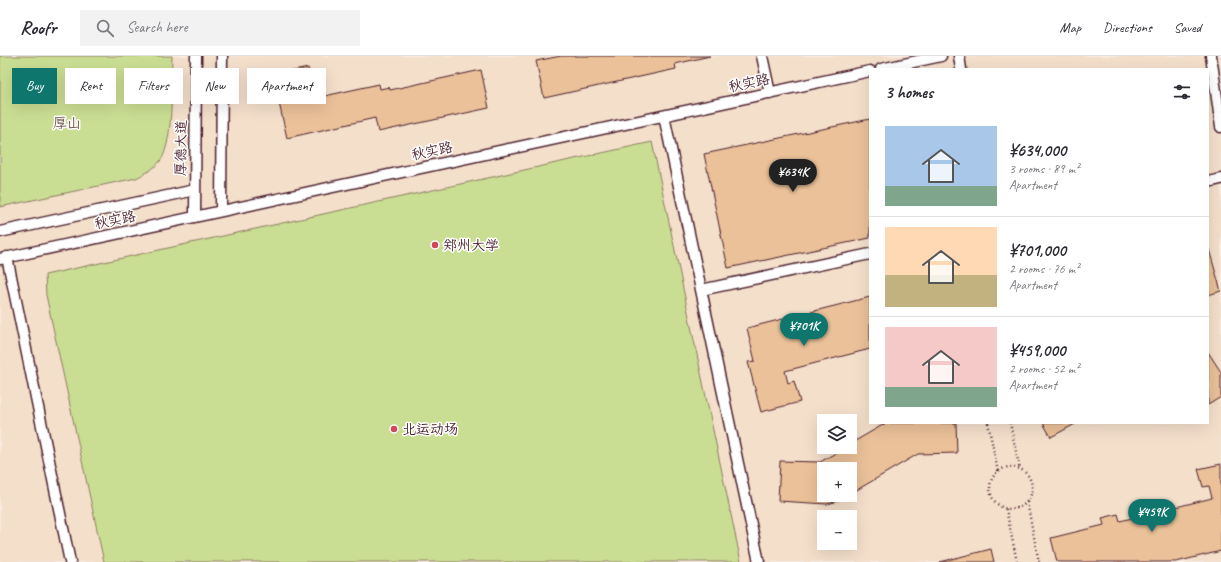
<!DOCTYPE html>
<meta charset="utf-8">
<style>
:root{--surface:#fff;--page:#f2f2f3;--text:#2b2b33;--muted:#7c7c81;--line:#e1e1e2;--accent:#0f766e}
body{margin:0;font-family:Caveat,"LXGW WenKai TC",sans-serif;background:var(--page);color:var(--text);height:100vh;display:flex;flex-direction:column;font-size:15px;white-space:nowrap}
*{box-sizing:border-box;margin:0}
p{font-size:13px;color:var(--muted)}
.icon{flex:none;width:22px;height:22px;fill:none;stroke:currentColor;stroke-width:2;stroke-linecap:round;stroke-linejoin:round}
.map{position:relative;flex:1;overflow:hidden}
.sheet{position:absolute;left:869px;top:12px;width:340px;height:356px;display:flex;flex-direction:column;background:var(--surface);border-radius:0px;box-shadow:0 4px 16px #0002}
.sheet>*{flex:none}
.hud{position:absolute;left:12px;top:12px;width:380px;height:36px;display:flex;gap:8px}
.controls{position:absolute;left:817px;top:358px;display:grid;gap:8px}
.controls a{display:grid;place-items:center;width:40px;height:40px;border-radius:0px;background:var(--surface);box-shadow:0 4px 16px #0002;font-size:20px}
.price{position:absolute;translate:-50% -34px;padding:0 9px;border-radius:14px;background:var(--accent);color:#fff;font-size:13px;line-height:26px;filter:drop-shadow(0 1px 2px #0008)}
.price::after{content:'';position:absolute;left:50%;top:24px;width:12px;height:9px;margin-left:-6px;background:inherit;clip-path:polygon(0 0,100% 0,50% 100%)}
.price.current{background:#222;color:#fff}
ul{padding:0;list-style:none}
li{display:flex;align-items:center;gap:12px;height:100px;padding:0 16px}
li+li{border-top:1px solid var(--line)}
li span{display:grid;place-items:center;flex:none;width:112px;height:80px;border-radius:0px;color:#555}
li>.icon{margin-inline-start:auto}
span .icon{width:48px;height:48px;fill:#fffc;stroke-width:1}
li b{font-size:17px}
h2{display:flex;justify-content:space-between;align-items:center;height:48px;padding:0 16px;font-size:17px}
.chip{padding:0 14px;border-radius:0px;background:var(--surface);box-shadow:0 4px 16px #0002;font-size:14px;line-height:36px}
.chip.current{background:var(--accent);color:#fff}
header{display:flex;align-items:center;gap:24px;box-sizing:border-box;height:56px;padding:0 20px;background:var(--surface);border-bottom:1px solid var(--line)}
header strong{font-size:19px}
nav{display:flex;gap:22px;margin-inline-start:auto;font-size:14px}
.search{width:280px;height:36px;background:var(--page);display:flex;align-items:center;gap:10px;box-sizing:border-box;padding:0 14px;border-radius:0px;color:var(--muted);font-size:15px}
.map>svg:first-child{display:block}
.built{fill:#f4dfcb;fill-rule:evenodd}
.green{fill:#cade93;stroke:#8a7e5f}
.building{fill:#eac199;stroke:#4a1f2b}
.lines{fill:none;stroke-linecap:round;stroke-linejoin:round}
.service-casing{stroke:#4a1f2b;stroke-width:13}
.path{stroke:#4a1f2b;stroke-width:2.5;stroke-dasharray:1 3;stroke-linecap:butt}
.service{stroke:#fff;stroke-width:10}
.poi-dot{fill:#d1495b;stroke:#fff;stroke-width:1.5}
.labels{text-anchor:middle;dominant-baseline:central;stroke-width:3;stroke-linejoin:round;paint-order:stroke}
.street-label{font-size:14px;fill:#4a1f2b;stroke:#fff}
.park-label{font-size:14px;fill:#70584a;stroke:#fff}
.poi-label{font-size:14px;fill:#4a1f2b;stroke:#fff;text-anchor:start}
</style>
<header>
<strong>Roofr</strong>
<div class="search"><svg class="icon" aria-label="search" viewBox="0 0 24 24"><circle cx="10" cy="10" r="6"/><path d="M15 15l6 6"/></svg>Search here</div>
<nav><a>Map</a><a>Directions</a><a>Saved</a></nav>
</header>
<div class="map">
<svg width="1221" height="506" viewBox="0 0 1221 506">
<rect width="100%" height="100%" fill="#f9ece0"/>
<filter id="ink" filterUnits="userSpaceOnUse"><feTurbulence type="fractalNoise" baseFrequency=".025" numOctaves="2"/><feDisplacementMap in="SourceGraphic" scale="8" xChannelSelector="R" yChannelSelector="G"/><feConvolveMatrix kernelMatrix="1 2 1 2 8 2 1 2 1" color-interpolation-filters="sRGB"/></filter>
<g filter="url(#ink)">
<path class="built" d="M 0,0 L 1221,0 L 1221,506 L 0,506 ZM 870,13 L 1208,13 L 1208,367 L 870,367 ZM 824,365 L 850,365 L 850,391 L 824,391 ZM 824,413 L 850,413 L 850,439 L 824,439 ZM 824,461 L 850,461 L 850,487 L 824,487 Z"/>
<path class="green" d="M 0,0 L 172,0 C 171,27 174,83 161,104 C 155,112 145,118 136,122 L 0,151 Z
M 652,86 L 741,506 L 104,506 L 46,239 L 45,219 Z"/>
<path class="building" d="M 561,0 L 710,0 L 675,8 L 676,13 L 544,42 L 536,5 Z
M 308,12 L 313,34 L 309,35 L 311,43 L 379,28 L 380,33 L 389,31 L 390,34 L 481,14 L 489,52 L 378,76 L 375,62 L 287,82 L 277,38 L 283,37 L 279,18 Z
M 870,63 L 870,182 L 728,212 L 704,98 Z
M 1208,190 L 1221,235 L 1208,239 Z
M 870,241 L 870,293 L 785,315 L 788,327 L 794,325 L 800,346 L 761,356 L 748,306 L 755,305 L 747,272 Z
M 1208,296 L 1221,316 L 1221,341 L 1208,349 Z
M 886,367 L 956,367 L 957,397 L 918,398 L 850,438 L 850,413 L 824,413 L 824,439 L 849,439 L 835,446 L 827,448 L 778,445 L 780,405 L 820,406 L 846,391 L 850,391 L 850,388 Z
M 1043,367 L 1077,367 L 1051,381 Z
M 1221,408 L 1221,495 L 1176,506 L 1057,506 L 1051,482 L 1104,469 L 1102,462 L 1118,458 L 1120,465 L 1212,442 L 1209,430 L 1203,431 L 1198,413 Z
M 991,493 L 994,506 L 940,506 Z"/>
<g class="lines">
<g class="service-casing">
<path id="service" d="M 762,0 L 770,37
M 959,0 L 961,13
M 1211,0 L 1221,71
M 881,13 L 941,0
M 664,60 L 759,506
M 1208,126 L 1221,123
M 221,155 L 222,0
M 195,161 L 196,0
M 0,176 L 195,134
M 7,201 L 70,506
M 0,203 L 870,15
M 701,234 L 870,198"/>
</g>
<path class="path" d="M 988,367 L 998,416
M 1010,367 L 1020,414
M990 432a21 21 0 1 1 42 0a21 21 0 1 1-42 0Z
M 1027,446 L 1039,506
M 1006,453 L 1017,506"/>
<use href="#service" class="service"/>
</g>
</g>
<g class="poi-dot">
<circle cx="435" cy="189" r="4"/>
<circle cx="394" cy="373" r="4"/>
</g>
<g class="labels">
<g class="street-label">
<text transform="translate(749 27) rotate(-12)">秋实路</text>
<text transform="translate(181 92) rotate(-89)">厚德大道</text>
<text transform="translate(432 95) rotate(-12)">秋实路</text>
<text transform="translate(115 164) rotate(-12)">秋实路</text>
</g>
<g class="park-label">
<text x="67" y="67">厚山</text>
</g>
<g class="poi-label">
<text x="443" y="189">郑州大学</text>
<text x="402" y="373">北运动场</text>
</g>
</g>
</svg>
<div class="controls">
<a><svg class="icon" aria-label="layers" viewBox="0 0 24 24"><path d="M12 4l9 5-9 5-9-5zM3 14l9 5 9-5"/></svg></a>
<a>+</a>
<a>−</a>
</div>
<b class="price current" style="left:793px;top:137px">¥634K</b>
<b class="price" style="left:804px;top:291px">¥701K</b>
<b class="price" style="left:1152px;top:477px">¥459K</b>
<div class="hud">
<a class="chip current">Buy</a>
<a class="chip">Rent</a>
<a class="chip">Filters</a>
<a class="chip">New</a>
<a class="chip">Apartment</a>
</div>
<section class="sheet">
<h2>3 homes<svg class="icon" aria-label="filters" viewBox="0 0 24 24"><path d="M4 7h16M4 17h16"/><circle cx="9" cy="7" r="2"/><circle cx="15" cy="17" r="2"/></svg></h2>
<ul>
<li><span style="background:linear-gradient(#a9c7e8 75%,#7fa58c 0)"><svg class="icon" aria-label="home" viewBox="0 0 24 24"><path d="M3 11l9-7 9 7M6 9v11h12V9"/></svg></span><div><b>¥634,000</b><p>3 rooms · 89 m²</p><p>Apartment</p></div></li>
<li><span style="background:linear-gradient(#ffd9b3 60%,#c2b280 0)"><svg class="icon" aria-label="home" viewBox="0 0 24 24"><path d="M3 11l9-7 9 7M6 9v11h12V9"/></svg></span><div><b>¥701,000</b><p>2 rooms · 76 m²</p><p>Apartment</p></div></li>
<li><span style="background:linear-gradient(#f6c9c9 75%,#7fa58c 0)"><svg class="icon" aria-label="home" viewBox="0 0 24 24"><path d="M3 11l9-7 9 7M6 9v11h12V9"/></svg></span><div><b>¥459,000</b><p>2 rooms · 52 m²</p><p>Apartment</p></div></li>
</ul>
</section>
</div>
